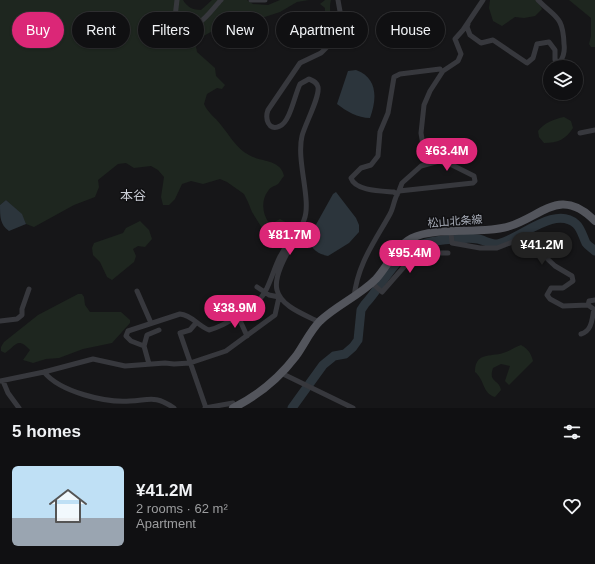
<!DOCTYPE html>
<meta charset="utf-8">
<style>
:root{--surface:#101012;--page:#19191b;--text:#f1f3f6;--muted:#9c9d9f;--line:#303032;--accent:#db2777}
body{margin:0;font-family:Helvetica,"Noto Sans JP",sans-serif;background:var(--page);color:var(--text);height:100vh;display:flex;flex-direction:column;font-size:15px;white-space:nowrap}
*{box-sizing:border-box;margin:0}
p{font-size:13px;color:var(--muted)}
.icon{flex:none;width:22px;height:22px;fill:none;stroke:currentColor;stroke-width:2;stroke-linecap:round;stroke-linejoin:round}
.map{position:relative;height:408px;overflow:hidden}
.drawer{display:flex;flex-direction:column;background:var(--surface);flex:1}
.drawer>*{flex:none}
.top-card{position:absolute;left:12px;top:12px;width:571px;height:36px;display:flex;gap:8px}
.tools{position:absolute;left:543px;top:60px;display:grid;gap:8px}
.tools a{display:grid;place-items:center;width:40px;height:40px;border-radius:50%;background:var(--surface);box-shadow:0 1px 3px #0004,0 0 0 1px var(--line);font-size:20px}
.price{position:absolute;translate:-50% -34px;padding:0 9px;border-radius:14px;background:var(--accent);color:#fff;font-size:13px;line-height:26px;filter:drop-shadow(0 1px 2px #0008)}
.price::after{content:'';position:absolute;left:50%;top:24px;width:12px;height:9px;margin-left:-6px;background:inherit;clip-path:polygon(0 0,100% 0,50% 100%)}
.price.on{background:#222;color:#fff}
ul{padding:0;list-style:none}
li{display:flex;align-items:center;gap:12px;height:100px;padding:0 12px}
li span{display:grid;place-items:center;flex:none;width:112px;height:80px;border-radius:6px;color:#555}
li>.icon{margin-inline-start:auto}
span .icon{width:48px;height:48px;fill:#fffc;stroke-width:1}
li b{font-size:17px}
h2{display:flex;justify-content:space-between;align-items:center;height:48px;padding:0 12px;font-size:17px}
.chip{padding:0 14px;border-radius:18px;background:var(--surface);box-shadow:0 1px 3px #0004,0 0 0 1px var(--line);font-size:14px;line-height:36px}
.chip.on{background:var(--accent);color:#fff}
.map>svg:first-child{display:block}
.green{fill:#1e261f}
.water{fill:#2c353c}
.lines{fill:none;stroke-linecap:round;stroke-linejoin:round}
.river{stroke:#2c353c;stroke-width:9}
.street{stroke:#37383d;stroke-width:5}
.primary{stroke:#53555c;stroke-width:8}
.labels{text-anchor:middle;dominant-baseline:central;stroke-width:3;stroke-linejoin:round;paint-order:stroke}
.street-label{font-size:11px;fill:#a8adb8;stroke:#111113}
.quarter-label{font-size:13px;fill:#c9ccd4;stroke:#111113}
</style>
<div class="map">
<svg width="595" height="408" viewBox="0 0 595 408">
<rect width="100%" height="100%" fill="#161618"/>
<path class="green" d="M 0,0 L 183,0 C 187,7 193,10 201,10 L 212,0 L 247,0 L 253,4 L 268,5 L 280,0 L 309,0 L 297,2 L 280,12 L 249,22 L 218,28 L 200,38 L 196,47 L 197,52 L 215,68 L 216,76 L 225,85 L 222,89 L 217,88 L 207,94 L 204,104 C 208,113 215,117 221,125 C 230,136 236,148 249,155 C 260,162 281,159 284,176 C 282,178 280,182 278,184 C 275,186 270,187 268,191 C 261,200 262,214 269,223 L 273,223 L 280,219 L 287,223 L 274,235 L 278,240 L 286,238 L 287,241 L 281,247 L 270,241 L 266,243 L 261,241 L 262,228 L 252,212 L 248,202 L 244,194 L 227,182 L 220,179 L 203,184 L 191,181 L 182,184 L 175,199 L 169,205 L 163,205 L 161,197 L 164,177 L 158,170 L 151,166 L 134,168 L 126,163 L 118,164 L 98,180 L 99,187 L 95,197 L 74,205 L 34,227 L 26,224 L 21,214 L 6,200 L 0,205 Z
M 325,0 L 331,0 C 329,7 331,13 330,19 L 327,20 L 325,18 L 325,8 L 320,4 Z
M 490,0 L 537,0 L 542,9 L 535,16 L 524,18 L 515,17 L 502,26 L 493,21 L 489,8 Z
M 569,0 L 595,0 L 595,47 L 591,47 L 589,44 L 591,36 L 591,18 Z
M 564,117 L 571,121 L 573,128 C 566,139 558,143 544,143 L 539,137 L 538,131 C 544,123 554,119 564,117 Z
M 140,221 L 149,230 L 152,239 L 145,247 L 138,246 L 133,249 L 136,256 L 134,262 L 112,280 L 107,277 L 100,262 L 93,255 L 92,248 L 94,243 L 123,233 L 126,228 Z
M 78,294 L 82,294 L 84,297 L 85,305 L 90,312 L 121,312 L 130,320 L 130,323 L 112,343 L 83,349 L 59,358 L 46,359 L 33,363 L 23,360 L 30,350 C 17,336 16,346 5,353 L 1,351 L 1,347 L 4,342 L 38,315 Z
M 521,345 C 528,349 531,353 533,361 L 509,385 L 505,381 L 510,366 L 501,364 L 493,368 C 488,383 499,379 501,390 L 495,397 C 482,393 485,380 475,372 C 475,352 490,357 503,353 C 510,351 515,347 521,345 Z"/>
<path class="water" d="M 356,70 C 378,78 377,99 370,118 C 358,118 346,111 337,104 L 348,71 Z
M 336,192 L 356,218 L 359,225 L 359,232 L 349,243 L 328,256 C 318,254 311,249 308,239 L 333,194 Z
M 6,200 L 22,214 L 26,224 L 9,231 C 0,225 0,216 0,205 Z"/>
<g class="lines">
<path class="river" d="M 292,408 L 323,365 L 334,356 L 345,354 L 353,347 L 358,340 L 361,310 L 365,304 C 379,289 390,267 405,254 C 417,242 443,239 460,239 C 465,238 472,238 478,239 C 484,240 492,245 498,244 C 520,239 555,205 576,224 C 581,228 583,237 586,243 C 588,246 592,248 595,251"/>
<path class="street" d="M 177,0 L 175,17 L 178,23 C 195,37 211,10 221,0
M 251,0 L 265,0
M 468,24 L 467,27 L 470,35 L 481,43 L 493,40 L 527,63 L 533,58 L 537,44 L 549,42 L 555,50 L 555,60 L 560,62 C 564,56 565,51 564,44 C 563,15 555,18 538,0
M 580,133 L 595,130
M 399,191 L 402,183 L 421,166 L 439,161 L 444,163
M 397,195 L 394,192 C 382,191 355,191 351,178 L 361,168 L 371,165 L 378,156 L 380,132 L 388,113 L 394,77 L 400,74 L 440,69
M 451,232 L 452,243 L 480,248 L 497,248 L 520,239 L 523,239 L 537,249 L 555,266 L 572,276 L 573,281 L 563,288 L 551,288 L 547,295 L 550,299 L 563,306 L 588,305 L 595,310
M 372,283 L 382,292 L 410,260 L 431,253 L 448,253
M 257,287 L 269,295 L 279,297
M 137,291 L 151,323
M 354,297 C 358,263 374,243 390,214 C 394,207 394,198 399,191 L 473,183 L 475,181 L 474,176 L 448,163 L 423,145 L 421,133 L 424,105 L 430,91 L 443,71 L 458,61 L 461,54 L 455,39 L 463,30 L 483,0
M 588,305 L 589,301 L 595,300
M 238,316 L 247,336
M 0,321 L 17,319 L 22,315 L 22,309 L 29,289
M 319,322 C 306,315 281,307 277,290 C 272,271 298,238 304,220 C 312,201 296,161 302,136 C 305,124 320,97 318,87 C 317,82 313,81 309,79 L 300,84 C 295,94 290,122 280,126 C 268,132 265,118 268,110 L 300,63 L 321,53 L 333,41 L 340,25 L 341,17 L 338,0
M 196,323 L 190,330 L 180,333 L 206,408
M 581,334 C 592,331 592,319 594,309
M 144,346 L 147,335 L 159,330
M 149,364 L 144,346 L 131,341 L 126,336 L 128,331 L 180,314 C 192,315 198,326 209,330 C 225,326 257,306 265,292 C 274,275 276,258 289,243
M 44,372 C 60,392 106,403 130,401 C 150,400 155,395 174,408
M 281,373 L 353,408
M 0,381 L 44,372 L 93,359 L 125,366 L 165,363 L 174,364 L 190,363 L 226,351 L 275,315 L 279,297
M 3,381 L 8,393 L 19,408
M 205,408 L 233,403 L 235,407"/>
<path class="primary" d="M 233,408 C 257,396 280,377 296,356 C 304,345 310,331 320,321 C 337,305 359,296 376,279 C 388,266 395,247 412,238 C 436,226 482,235 510,226 C 542,216 561,186 595,221"/>
</g>
<g class="labels">
<g class="street-label">
<text transform="translate(455 221) rotate(-4)">松山北条線</text>
</g>
<g class="quarter-label">
<text x="133" y="195">本谷</text>
</g>
</g>
</svg>
<div class="tools">
<a><svg class="icon" aria-label="layers" viewBox="0 0 24 24"><path d="M12 4l9 5-9 5-9-5zM3 14l9 5 9-5"/></svg></a>
</div>
<b class="price" style="left:447px;top:172px">¥63.4M</b>
<b class="price" style="left:290px;top:256px">¥81.7M</b>
<b class="price on" style="left:542px;top:266px">¥41.2M</b>
<b class="price" style="left:410px;top:274px">¥95.4M</b>
<b class="price" style="left:235px;top:329px">¥38.9M</b>
<div class="top-card">
<a class="chip on">Buy</a>
<a class="chip">Rent</a>
<a class="chip">Filters</a>
<a class="chip">New</a>
<a class="chip">Apartment</a>
<a class="chip">House</a>
</div>
</div>
<section class="drawer">
<h2>5 homes<svg class="icon" aria-label="filters" viewBox="0 0 24 24"><path d="M4 7h16M4 17h16"/><circle cx="9" cy="7" r="2"/><circle cx="15" cy="17" r="2"/></svg></h2>
<ul>
<li><span style="background:linear-gradient(#bfe0f5 65%,#9aa5b1 0)"><svg class="icon" aria-label="home" viewBox="0 0 24 24"><path d="M3 11l9-7 9 7M6 9v11h12V9"/></svg></span><div><b>¥41.2M</b><p>2 rooms · 62 m²</p><p>Apartment</p></div><svg class="icon" aria-label="heart" viewBox="0 0 24 24"><path d="M12 20l-8-8c-3-5 5-10 8-4 3-6 11-1 8 4z"/></svg></li>
</ul>
</section>
